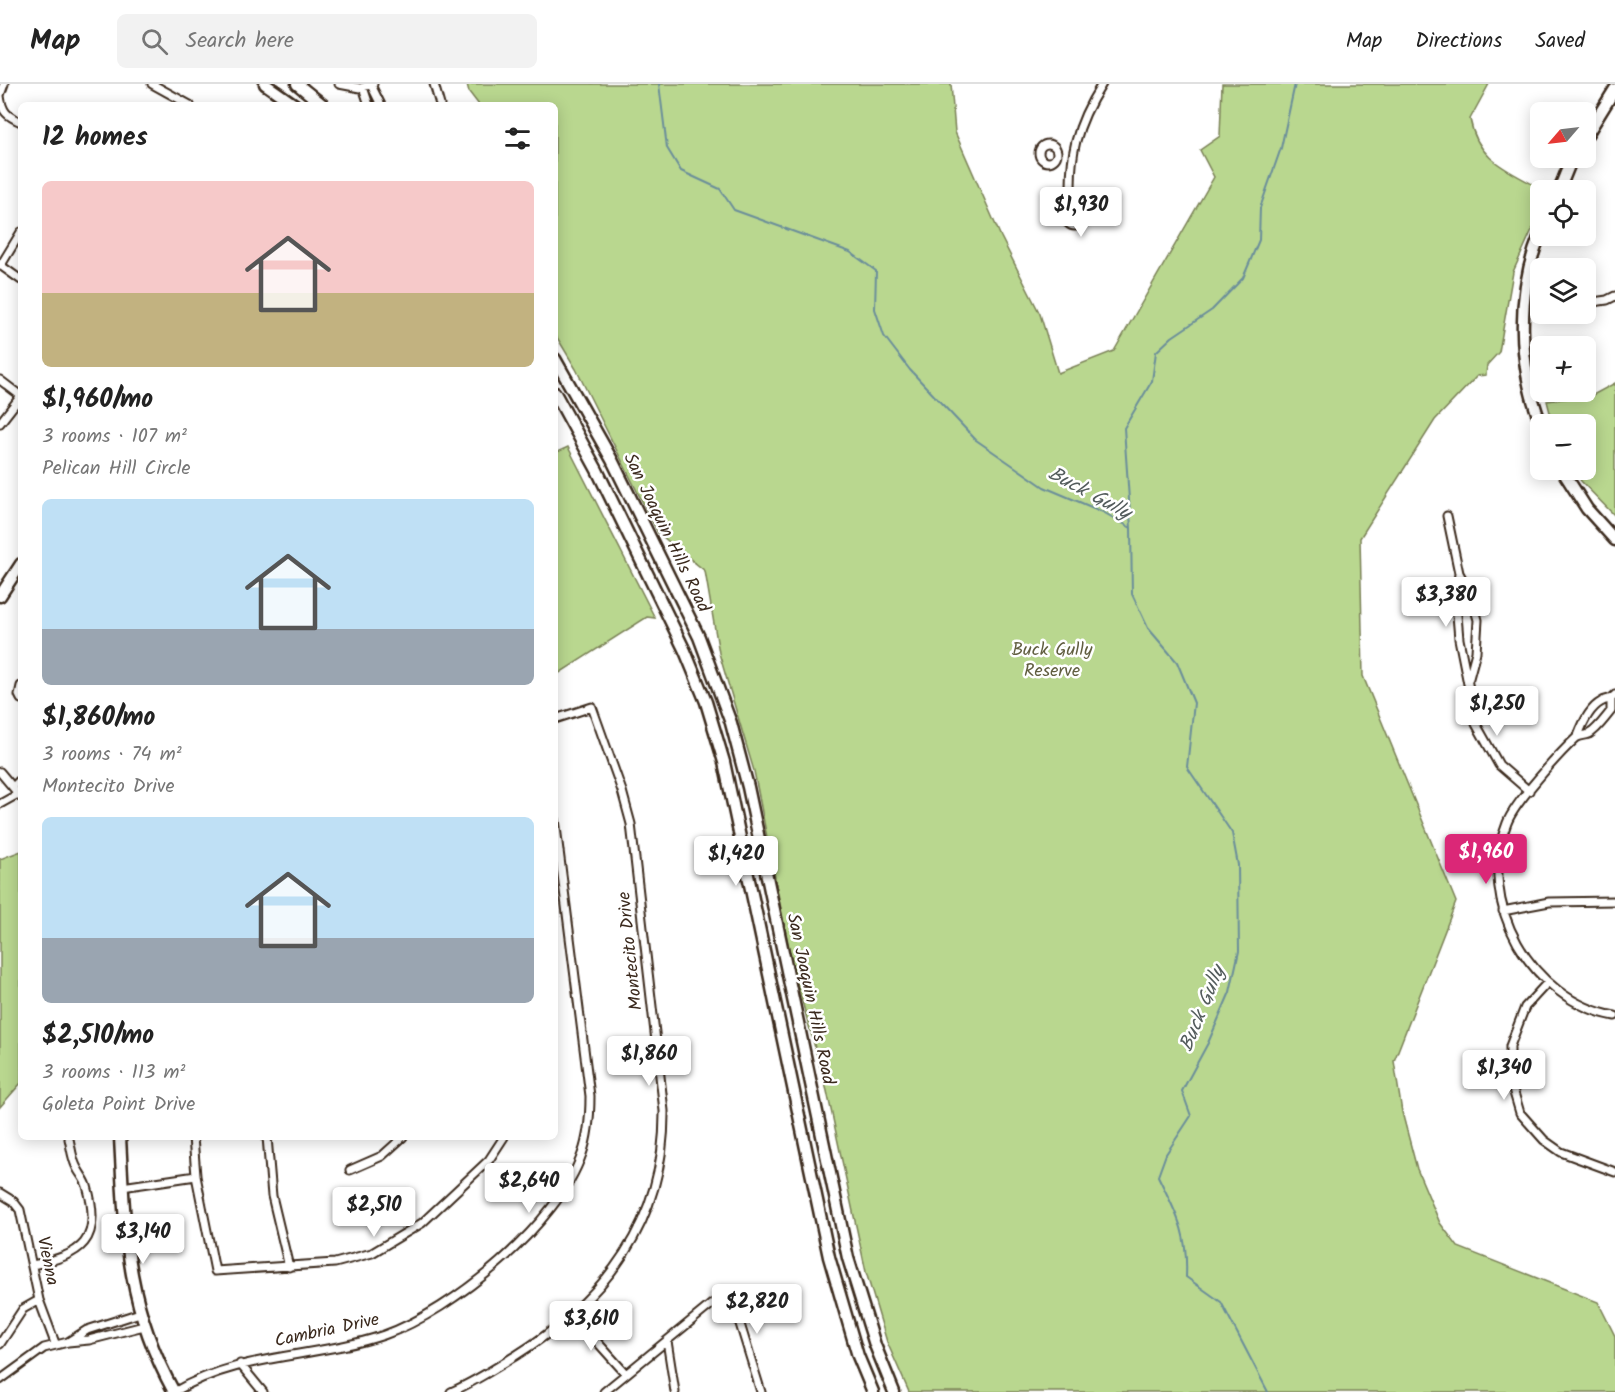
<!DOCTYPE html>
<meta charset="utf-8">
<style>
:root{--surface:#fff;--page:#f2f2f2;--text:#222;--muted:#767676;--line:#e0e0e0;--accent:#db2777}
body{margin:0;font-family:Kalam,sans-serif;background:var(--page);color:var(--text);height:100vh;display:flex;flex-direction:column;font-size:22px;white-space:nowrap}
*{box-sizing:border-box;margin:0}
p{font-size:20px;color:var(--muted)}
.icon{flex:none;width:33px;height:33px;fill:none;stroke:currentColor;stroke-width:2;stroke-linecap:round;stroke-linejoin:round}
.map{position:relative;flex:1;overflow:hidden}
.panel{position:absolute;left:18px;top:18px;width:540px;height:1038px;display:flex;flex-direction:column;background:var(--surface);border-radius:9px;box-shadow:0 3px 15px #0003}
.panel>*{flex:none}
.needle{width:39px;rotate:242deg}
.controls{position:absolute;left:1530px;top:18px;display:grid;gap:12px}
.controls a{display:grid;place-items:center;width:66px;height:66px;border-radius:9px;background:var(--surface);box-shadow:0 3px 15px #0003;font-size:30px}
.price{position:absolute;translate:-50% -51px;padding:0 14px;border-radius:6px;background:#fff;color:#222;font-size:20px;line-height:39px;filter:drop-shadow(0 2px 3px #0008)}
.price::after{content:'';position:absolute;left:50%;top:36px;width:18px;height:14px;margin-left:-9px;background:inherit;clip-path:polygon(0 0,100% 0,50% 100%)}
.price.current{background:var(--accent);color:#fff}
ul{padding:0;list-style:none}
li{display:grid;align-content:center;gap:12px;height:318px;padding:0 24px}
li span{display:grid;place-items:center;height:186px;border-radius:9px;color:#555}
li>.icon{margin-inline-start:auto}
span .icon{width:108px;height:108px;fill:#fffc;stroke-width:1}
li b{font-size:26px}
h2{display:flex;justify-content:space-between;align-items:center;height:72px;padding:0 24px;font-size:26px}
header{display:flex;align-items:center;gap:36px;box-sizing:border-box;height:84px;padding:0 30px;background:var(--surface);border-bottom:2px solid var(--line)}
header strong{font-size:28px}
nav{display:flex;gap:33px;margin-inline-start:auto;font-size:21px}
.search{width:420px;height:54px;background:var(--page);display:flex;align-items:center;gap:15px;box-sizing:border-box;padding:0 21px;border-radius:9px;color:var(--muted);font-size:22px}
.map>svg:first-child{display:block}
.green{fill:#b9d78f;stroke:#7a8056;stroke-width:1.5}
.lines{fill:none;stroke-linecap:round;stroke-linejoin:round}
.stream{stroke:#6b8e9a;stroke-width:2}
.street-casing{stroke:#3b2a1e;stroke-width:11}
.secondary-casing{stroke:#3b2a1e;stroke-width:15}
.street{stroke:#fff;stroke-width:7}
.secondary{stroke:#fff;stroke-width:10}
.labels{text-anchor:middle;dominant-baseline:central;stroke-width:5;stroke-linejoin:round;paint-order:stroke}
.street-label{font-size:18px;fill:#3b2a1e;stroke:#fff}
.park-label{font-size:18px;fill:#615e40;stroke:#fff}
.water-label{font-size:20px;font-style:italic;fill:#535c5c;stroke:#fff}
</style>
<header>
<strong>Map</strong>
<div class="search"><svg class="icon" aria-label="search" viewBox="0 0 24 24"><circle cx="10" cy="10" r="6"/><path d="M15 15l6 6"/></svg>Search here</div>
<nav><a>Map</a><a>Directions</a><a>Saved</a></nav>
</header>
<div class="map">
<svg width="1615" height="1308" viewBox="0 0 1615 1308">
<rect width="100%" height="100%" fill="#fff"/>
<filter id="ink" filterUnits="userSpaceOnUse"><feTurbulence type="fractalNoise" baseFrequency=".0167" numOctaves="2"/><feDisplacementMap in="SourceGraphic" scale="12" xChannelSelector="R" yChannelSelector="G"/><feConvolveMatrix kernelMatrix="1 2 1 2 8 2 1 2 1" color-interpolation-filters="sRGB"/></filter>
<g filter="url(#ink)">
<path class="green" d="M 467,0 L 951,0 L 955,48 L 1001,153 L 1040,230 L 1058,289 L 1114,267 L 1214,93 L 1200,66 L 1220,52 L 1222,0 L 1489,0 L 1470,35 C 1478,78 1509,86 1543,106 L 1540,128 L 1513,188 L 1499,268 L 1487,281 L 1486,291 L 1477,292 L 1435,336 L 1360,454 L 1363,592 L 1456,818 L 1394,977 L 1402,1028 L 1417,1085 L 1440,1139 L 1458,1163 L 1598,1218 L 1615,1252 L 1615,1308 L 909,1308 L 887,1258 L 866,1188 L 827,1007 L 792,881 L 754,687 L 719,569 L 705,487 L 658,449 L 576,285 L 555,250 L 555,21 L 479,21 L 469,8 Z
M 1615,299 L 1615,432 L 1581,397 L 1574,386 L 1586,386 L 1586,340 L 1553,340 L 1547,317 L 1593,311 Z
M 568,363 L 655,534 L 647,533 L 555,592 L 555,369 Z
M 21,767 L 21,999 L 0,1023 L 0,775 Z"/>
<g class="lines">
<path class="stream" d="M 659,0 L 667,64 L 681,87 L 720,105 L 734,126 L 850,168 L 876,187 L 875,225 L 884,252 L 910,286 L 976,356 L 1044,403 L 1103,428 L 1131,444 L 1132,510 L 1148,544 L 1177,578 L 1194,619 L 1187,683 L 1232,749 L 1238,781 L 1239,867 L 1230,908 L 1208,959 L 1182,1007 L 1191,1032 L 1166,1070 L 1158,1092 C 1177,1131 1188,1148 1186,1193 L 1221,1218 L 1268,1308
M 1131,444 L 1124,344 L 1152,297 L 1156,268 L 1172,253 L 1212,226 L 1243,194 L 1259,156 L 1260,124 L 1281,64 L 1295,0"/>
<g class="street-casing">
<path id="street" d="M 152,0 L 190,21
M 339,0 L 360,4 L 373,0
M 434,0 L 440,21
M 371,1 L 381,21
M 363,3 L 369,21
M 0,11 L 4,0
M 0,12 C 2,28 7,32 21,38
M1039 69a9 9 0 1 1 18 0a9 9 0 1 1-18 0Z
M1065 132a10 10 0 1 1 20 0a10 10 0 1 1-20 0Z
M 1072,122 C 1068,73 1076,41 1102,0
M 0,181 L 21,196
M 1,181 L 21,148
M 1586,219 L 1607,216 L 1615,212
M 0,296 L 21,312
M 0,339 L 21,312
M 1447,432 L 1459,489 L 1471,511 L 1478,536 L 1476,568 L 1469,594
M 1459,489 L 1456,519 L 1459,555 L 1476,640 L 1499,681 L 1529,707
M 21,602 L 19,611 L 21,615
M 1611,615 L 1611,627 C 1605,634 1597,646 1589,650 C 1584,652 1580,651 1576,654 C 1559,670 1515,718 1507,739 C 1475,818 1531,917 1615,932
M 1578,652 C 1582,641 1590,624 1601,618 C 1607,614 1610,617 1615,611
M 0,688 L 21,713
M 13,703 L 21,695
M 0,720 L 18,710
M 1503,827 L 1549,818 L 1615,817
M 1548,898 L 1525,923 L 1510,962 L 1510,995 L 1520,1029 L 1544,1056 L 1561,1068 L 1615,1088
M 193,1053 L 196,1092 L 215,1187 L 335,1179 L 372,1169 L 422,1139 L 489,1076 L 504,1053
M 267,1053 L 272,1112 L 289,1183
M 350,1086 L 382,1072 L 403,1053
M 122,1103 L 196,1092
M 0,1109 L 13,1117 L 20,1126 L 39,1216 L 55,1259
M 32,1181 C 82,1171 103,1157 87,1102 C 85,1095 79,1089 76,1082 C 72,1074 71,1063 69,1055
M 140,1229 L 87,1246 L 68,1258 L 89,1256 L 144,1242
M 573,1231 L 626,1290
M 667,1257 L 675,1308
M 0,1260 L 23,1225 L 39,1216
M 240,1280 L 263,1308
M 0,1296 L 44,1264 L 68,1258
M 174,1308 C 242,1268 313,1275 384,1251 C 453,1227 558,1140 582,1070 C 589,1051 590,1032 590,1012 L 555,735
M 451,1308 C 474,1298 494,1285 515,1272 C 606,1215 665,1138 664,1027 L 631,740 L 622,707 L 592,623 L 555,635
M 604,1308 L 713,1219 L 726,1215 L 733,1219 L 736,1227 L 761,1308"/>
</g>
<g class="secondary-casing">
<path id="secondary" d="M 265,0 L 295,21
M 297,0 L 323,21
M 1586,52 L 1615,5
M 1559,106 L 1572,74
M 1540,151 C 1516,209 1518,281 1541,340
M 555,275 L 612,376 L 699,553 L 731,639 L 748,703 L 848,1174 L 875,1261 L 894,1308
M 555,309 L 597,386 L 685,567 L 706,618 L 724,678 L 829,1173 L 858,1272 L 873,1308
M 1562,386 L 1587,425 L 1615,456
M 0,512 L 21,480
M 120,1053 C 125,1149 126,1221 174,1308"/>
</g>
<use href="#street" class="street"/>
<use href="#secondary" class="secondary"/>
</g>
</g>
<g class="labels">
<g class="street-label">
<text transform="translate(666 449) rotate(64)">San Joaquin Hills Road</text>
<text transform="translate(631 867) rotate(-96)">Montecito Drive</text>
<text transform="translate(810 915) rotate(78)">San Joaquin Hills Road</text>
<text transform="translate(47 1177) rotate(78)">Vienna</text>
<text transform="translate(327 1247) rotate(-12)">Cambria Drive</text>
</g>
<g class="park-label">
<text x="1052" y="566">Buck Gully<tspan x="1052" dy="21">Reserve</tspan></text>
</g>
<g class="water-label">
<text transform="translate(1089 410) rotate(28)">Buck Gully</text>
<text transform="translate(1203 925) rotate(-68)">Buck Gully</text>
</g>
</g>
</svg>
<div class="controls">
<a><svg class="needle" viewBox="-14 -14 28 28"><path d="M0-13l5 13h-10z" fill="#e53935"/><path d="M0 13l5-13h-10z" fill="#767676"/></svg></a>
<a><svg class="icon" aria-label="locate" viewBox="0 0 24 24"><circle cx="12" cy="12" r="6"/><path d="M12 2v4M12 18v4M2 12h4M18 12h4"/></svg></a>
<a><svg class="icon" aria-label="layers" viewBox="0 0 24 24"><path d="M12 4l9 5-9 5-9-5zM3 14l9 5 9-5"/></svg></a>
<a>+</a>
<a>−</a>
</div>
<b class="price" style="left:1081px;top:154px">$1,930</b>
<b class="price" style="left:1446px;top:544px">$3,380</b>
<b class="price" style="left:1497px;top:653px">$1,250</b>
<b class="price current" style="left:1486px;top:801px">$1,960</b>
<b class="price" style="left:736px;top:803px">$1,420</b>
<b class="price" style="left:649px;top:1003px">$1,860</b>
<b class="price" style="left:1504px;top:1017px">$1,340</b>
<b class="price" style="left:529px;top:1130px">$2,640</b>
<b class="price" style="left:374px;top:1154px">$2,510</b>
<b class="price" style="left:143px;top:1181px">$3,140</b>
<b class="price" style="left:757px;top:1251px">$2,820</b>
<b class="price" style="left:591px;top:1268px">$3,610</b>
<section class="panel">
<h2>12 homes<svg class="icon" aria-label="filters" viewBox="0 0 24 24"><path d="M4 7h16M4 17h16"/><circle cx="9" cy="7" r="2"/><circle cx="15" cy="17" r="2"/></svg></h2>
<ul>
<li><span style="background:linear-gradient(#f6c9c9 60%,#c2b280 0)"><svg class="icon" aria-label="home" viewBox="0 0 24 24"><path d="M3 11l9-7 9 7M6 9v11h12V9"/></svg></span><div><b>$1,960/mo</b><p>3 rooms · 107 m²</p><p>Pelican Hill Circle</p></div></li>
<li><span style="background:linear-gradient(#bfe0f5 70%,#9aa5b1 0)"><svg class="icon" aria-label="home" viewBox="0 0 24 24"><path d="M3 11l9-7 9 7M6 9v11h12V9"/></svg></span><div><b>$1,860/mo</b><p>3 rooms · 74 m²</p><p>Montecito Drive</p></div></li>
<li><span style="background:linear-gradient(#bfe0f5 65%,#9aa5b1 0)"><svg class="icon" aria-label="home" viewBox="0 0 24 24"><path d="M3 11l9-7 9 7M6 9v11h12V9"/></svg></span><div><b>$2,510/mo</b><p>3 rooms · 113 m²</p><p>Goleta Point Drive</p></div></li>
</ul>
</section>
</div>
